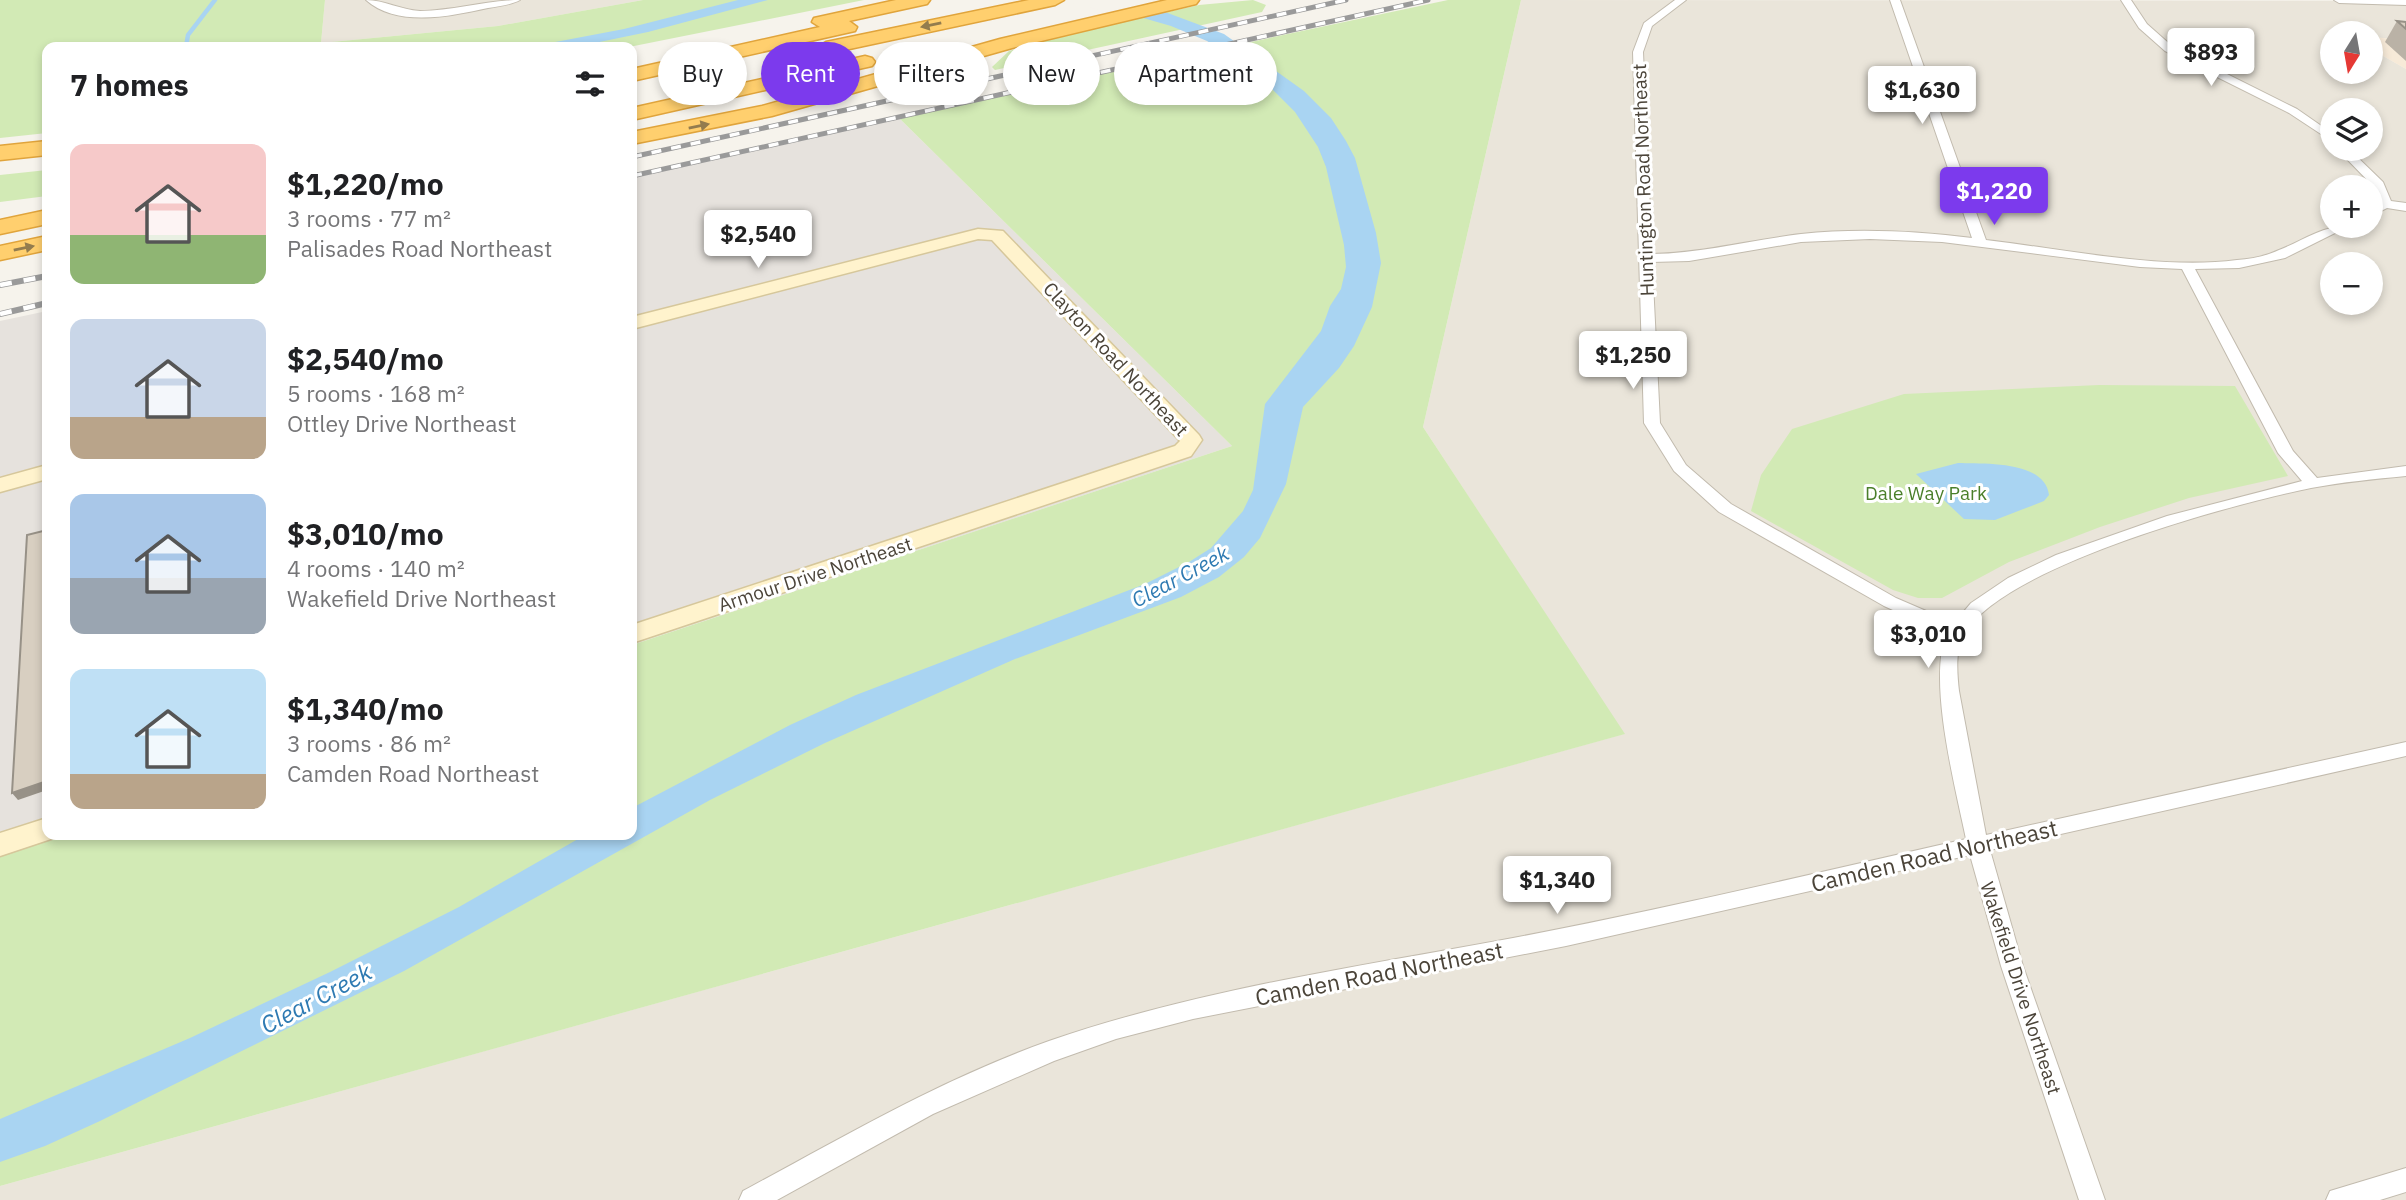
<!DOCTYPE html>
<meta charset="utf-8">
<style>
:root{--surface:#fff;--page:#f2f2f2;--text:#202124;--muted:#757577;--accent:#7c3aed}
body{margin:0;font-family:"IBM Plex Sans",sans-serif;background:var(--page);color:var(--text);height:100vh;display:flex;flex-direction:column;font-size:26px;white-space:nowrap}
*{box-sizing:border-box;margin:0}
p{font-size:23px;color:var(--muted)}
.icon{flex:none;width:38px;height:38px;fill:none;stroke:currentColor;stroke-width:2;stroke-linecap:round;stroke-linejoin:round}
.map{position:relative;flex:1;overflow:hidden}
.sheet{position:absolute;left:42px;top:42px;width:595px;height:798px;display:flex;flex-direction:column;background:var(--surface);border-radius:14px;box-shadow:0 4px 10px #0003}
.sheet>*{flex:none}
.top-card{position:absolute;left:658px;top:42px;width:665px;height:63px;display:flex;gap:14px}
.needle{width:46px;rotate:191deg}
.buttons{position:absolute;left:2320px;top:21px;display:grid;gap:14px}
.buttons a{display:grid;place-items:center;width:63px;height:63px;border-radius:50%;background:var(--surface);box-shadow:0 4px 10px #0003;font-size:35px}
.price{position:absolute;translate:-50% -60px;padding:0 16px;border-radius:7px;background:#fff;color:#222;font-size:23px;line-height:46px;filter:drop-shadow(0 2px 4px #0008)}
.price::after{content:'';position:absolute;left:50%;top:42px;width:21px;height:16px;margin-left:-10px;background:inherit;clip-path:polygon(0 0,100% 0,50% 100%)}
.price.on{background:var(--accent);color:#fff}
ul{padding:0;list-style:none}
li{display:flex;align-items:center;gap:21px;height:175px;padding:0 28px}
li span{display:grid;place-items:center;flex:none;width:196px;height:140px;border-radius:14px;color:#555}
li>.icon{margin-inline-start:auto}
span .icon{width:84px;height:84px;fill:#fffc;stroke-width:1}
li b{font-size:30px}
h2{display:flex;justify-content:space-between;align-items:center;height:84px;padding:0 28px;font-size:30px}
.chip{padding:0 24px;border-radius:32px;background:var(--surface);box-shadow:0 4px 10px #0003;font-size:24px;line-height:63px}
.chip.on{background:var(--accent);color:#fff}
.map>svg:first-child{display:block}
.residential{fill:#eae5da;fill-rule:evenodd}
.commercial{fill:#f7ead8}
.industrial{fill:#e6e2dd}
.green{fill:#d2eab5}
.water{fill:#a9d4f2}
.pier{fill:#f6f3ec}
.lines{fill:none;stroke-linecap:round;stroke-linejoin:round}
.stream{stroke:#a9d4f2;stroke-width:4.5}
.street-casing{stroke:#c2bbae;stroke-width:2}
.secondary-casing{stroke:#d6c79b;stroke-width:3}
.highway-casing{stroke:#e0a43c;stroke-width:3}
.street{fill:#fff;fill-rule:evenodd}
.secondary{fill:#fff3cd;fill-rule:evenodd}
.highway{fill:#ffcf6e;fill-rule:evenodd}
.rail-far1-casing{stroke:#9a9a9a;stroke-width:5}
.rail-casing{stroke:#9a9a9a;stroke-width:6}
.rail-far1{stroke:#fff;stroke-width:3.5;stroke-dasharray:10;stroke-linecap:butt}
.rail{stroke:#fff;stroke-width:4.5;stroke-dasharray:12;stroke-linecap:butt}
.wall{fill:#bab2a6}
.shaded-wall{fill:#979187}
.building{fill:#d8cfc1;stroke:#979187;stroke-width:2}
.oneway{fill:#937c4e}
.labels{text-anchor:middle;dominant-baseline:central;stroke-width:6;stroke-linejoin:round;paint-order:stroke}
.street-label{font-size:19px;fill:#4b4439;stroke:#fff}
.park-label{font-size:19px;fill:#4a7f2a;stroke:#fff}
.water-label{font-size:21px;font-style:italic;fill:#2e7ab2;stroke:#fff}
.near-street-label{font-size:23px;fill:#4b4439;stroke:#fff}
.near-water-label{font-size:24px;font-style:italic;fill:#2e7ab2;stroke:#fff}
</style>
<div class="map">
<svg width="2406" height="1200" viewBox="0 0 2406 1200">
<rect width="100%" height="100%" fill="#f6f3ec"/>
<path class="residential" d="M 325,0 L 643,0 L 498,26 L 321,43 Z
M 1521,0 L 2406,1 L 2406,40 L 2371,37 L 2371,33 L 2333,33 L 2333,72 L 2371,72 L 2371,49 L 2406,69 L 2406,1200 L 0,1200 L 0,1186 L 1624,734 L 1423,427 ZM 2333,110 L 2371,110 L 2371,149 L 2333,149 ZM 2333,187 L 2371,187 L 2371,226 L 2333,226 ZM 2333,264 L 2371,264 L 2371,303 L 2333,303 Z"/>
<path class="commercial" d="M 2371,37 L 2406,40 L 2406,69 L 2371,49 Z"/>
<path class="industrial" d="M 898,117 L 1232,446 L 632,645 L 632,178 Z
M 47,311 L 47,835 L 60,835 L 0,855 L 0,321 Z"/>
<path class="green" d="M 0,0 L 325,0 L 321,43 L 498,26 L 643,0 L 864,0 L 629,47 L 47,47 L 47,133 L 0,138 Z
M 1253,0 L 1266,5 L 1262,12 L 995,70 L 992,67 L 1009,51 L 1061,36 L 1199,5 Z
M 1448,0 L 1521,0 L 1423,427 L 1625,734 L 0,1186 L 0,855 L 60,835 L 632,835 L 632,645 L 1232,446 L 898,117 Z
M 47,170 L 47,196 L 0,202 L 0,175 Z
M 2099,385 L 2235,386 L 2288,476 L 2189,498 L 2100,527 L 2009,562 L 1942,598 L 1918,598 L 1893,590 L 1751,511 L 1761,475 L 1792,429 L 1904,394 Z"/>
<path class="water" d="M 738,0 L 768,0 L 648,32 L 575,47 L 529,47 L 624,29 Z
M 1118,0 L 1165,12 L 1224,34 L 1304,91 L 1331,118 L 1346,141 L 1355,158 L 1376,233 L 1381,263 L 1372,307 L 1354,346 L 1339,368 L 1303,407 L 1286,484 L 1260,538 L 1244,557 L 1219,577 L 1181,597 L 1015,659 L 825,743 L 710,800 L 404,971 L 100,1121 L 45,1146 L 0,1162 L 0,1119 L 190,1038 L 330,972 L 459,907 L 585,835 L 632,835 L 632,808 L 790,725 L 856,695 L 1145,584 L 1189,562 L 1211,548 L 1243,511 L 1253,490 L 1265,404 L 1321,331 L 1330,306 L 1341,289 L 1346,267 L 1344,245 L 1326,167 L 1318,147 L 1295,112 L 1255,72 L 1207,41 L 1171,26 L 1119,11 Z
M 1958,463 C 1983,464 2045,460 2049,495 L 2044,501 L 1995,520 L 1964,519 L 1916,474 Z"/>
<path class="pier" d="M 1067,0 L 1133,0 L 1171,10 L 1118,14 L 1070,3 Z"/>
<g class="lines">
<path class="stream" d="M 186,47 L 188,35 L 215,0"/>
<g class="street-casing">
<path id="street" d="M 366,0 C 384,0 401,10 420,11 C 454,11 486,0 520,0 C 511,5 499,6 488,8 C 452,16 397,28 366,0 Z
M 1675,0 L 1686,0 L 1652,26 L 1643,52 L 1652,254 C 1703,253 1751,240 1801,234 C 1857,228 1916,231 1972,238 L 1890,0 L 1900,0 L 1986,240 C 2064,249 2160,270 2237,260 C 2251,259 2267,256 2279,250 C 2302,241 2324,225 2349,226 L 2285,258 L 2239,268 L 2195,269 L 2293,451 L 2317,478 L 2406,466 L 2406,476 C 2374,479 2343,482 2311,488 C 2233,504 2005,565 1964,634 C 1955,650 1957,673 1959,691 L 1986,835 L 2406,742 L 2406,756 L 1990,850 L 2023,966 L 2105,1200 L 2079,1200 L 2001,966 L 1970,855 L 1566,946 L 1193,1019 L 1116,1039 L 1054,1061 L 933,1114 L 777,1200 L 739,1200 L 743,1191 C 843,1137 942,1079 1049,1041 C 1199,989 1358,967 1513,938 C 1665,909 1816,873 1966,839 C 1955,786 1928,683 1946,634 L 1884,606 L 1719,512 L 1674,471 L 1644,423 L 1633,52 L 1644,23 ZM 1870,239 L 1942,242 L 2140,267 L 2182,269 L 2278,453 L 2302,481 L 2167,516 L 2056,555 L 2008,578 L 1971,603 L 1954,623 L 1896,598 L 1731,504 L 1686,465 L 1660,423 L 1652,262 L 1689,261 L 1801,242 Z
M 2121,0 L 2131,0 L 2147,24 L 2173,47 L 2297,109 L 2333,134 L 2333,142 L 2289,113 L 2165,51 L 2139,28 Z
M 2334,0 L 2406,0 L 2406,5 L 2339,3 Z
M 2337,149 L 2349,149 L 2383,182 L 2391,201 L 2406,203 L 2406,211 L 2387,208 L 2371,216 L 2371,207 L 2379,203 L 2374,187 Z
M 2406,1168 L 2406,1192 L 2380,1200 L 2326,1200 L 2330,1191 Z"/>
</g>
<g class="secondary-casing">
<path id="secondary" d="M 978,229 L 1003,231 L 1199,435 L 1202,440 L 1191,456 L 632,643 L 632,625 L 1175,446 L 1180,441 L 992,240 L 978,239 L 632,329 L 632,317 Z
M 47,465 L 47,479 L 0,492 L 0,478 Z
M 47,818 L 47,835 L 58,835 L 57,837 L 0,856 L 0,833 Z"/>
</g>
<g class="highway-casing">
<path id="highway" d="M 896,0 L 930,0 L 927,4 L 849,21 L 857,27 L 855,31 L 632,81 L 632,69 L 820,27 L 812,22 L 814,18 Z
M 1029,0 L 1064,0 L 1055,5 L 826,54 L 816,48 L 826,42 Z
M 1167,0 L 1199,0 L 1196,4 L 1012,48 L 772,116 L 632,144 L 632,132 L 762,106 L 1000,39 Z
M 865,56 L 872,58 L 875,62 L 872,66 L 632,120 L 632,108 Z
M 47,141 L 47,155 L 0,160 L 0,146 Z
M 47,210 L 47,224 L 0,234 L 0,220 Z
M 47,236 L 47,250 L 0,260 L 0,246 Z"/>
</g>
<use href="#street" class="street"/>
<use href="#secondary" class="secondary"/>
<use href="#highway" class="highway"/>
<g class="rail-far1-casing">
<path id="rail-far1" d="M 632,157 L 1346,0
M 632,176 L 1428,0"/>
</g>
<g class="rail-casing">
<path id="rail" d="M 0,285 L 47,276
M 0,314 L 47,303"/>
</g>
<use href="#rail-far1" class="rail-far1"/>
<use href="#rail" class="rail"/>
</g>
<path class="wall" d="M 2397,21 L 2406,22 L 2406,61 L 2385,42 Z"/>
<path class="shaded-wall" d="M 47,781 L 47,790 L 18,800 L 12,793 Z"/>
<path class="building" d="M 2397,21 L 2406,22 L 2406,29 Z
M 47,530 L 47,781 L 12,793 L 27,535 Z"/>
<defs><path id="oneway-solid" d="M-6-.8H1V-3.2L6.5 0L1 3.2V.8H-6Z" transform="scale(1.75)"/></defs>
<g class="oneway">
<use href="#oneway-solid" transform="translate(931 25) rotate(168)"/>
<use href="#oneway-solid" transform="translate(699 126) rotate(-11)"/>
<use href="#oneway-solid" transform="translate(24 248) rotate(-12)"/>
</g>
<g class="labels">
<g class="street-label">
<text transform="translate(1643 180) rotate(-92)">Huntington Road Northeast</text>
<text transform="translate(1116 359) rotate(47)">Clayton Road Northeast</text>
<text transform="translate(815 574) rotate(-18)">Armour Drive Northeast</text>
<text transform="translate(2021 988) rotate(72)">Wakefield Drive Northeast</text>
</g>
<g class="park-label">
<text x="1926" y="493">Dale Way Park</text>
</g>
<g class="water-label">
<text transform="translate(1180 576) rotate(-28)">Clear Creek</text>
</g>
<g class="near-street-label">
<text transform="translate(1934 855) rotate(-13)">Camden Road Northeast</text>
<text transform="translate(1379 973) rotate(-11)">Camden Road Northeast</text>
</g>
<g class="near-water-label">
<text transform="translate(316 998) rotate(-28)">Clear Creek</text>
</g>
</g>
</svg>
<div class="buttons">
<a><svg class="needle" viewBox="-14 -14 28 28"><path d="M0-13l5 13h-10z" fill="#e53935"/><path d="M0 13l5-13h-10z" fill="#757577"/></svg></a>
<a><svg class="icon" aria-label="layers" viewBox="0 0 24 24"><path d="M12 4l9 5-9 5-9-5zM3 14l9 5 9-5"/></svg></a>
<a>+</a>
<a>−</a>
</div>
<b class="price" style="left:2211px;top:88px">$893</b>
<b class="price" style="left:1922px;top:126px">$1,630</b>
<b class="price on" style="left:1994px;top:227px">$1,220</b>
<b class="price" style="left:758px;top:270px">$2,540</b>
<b class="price" style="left:1633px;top:391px">$1,250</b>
<b class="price" style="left:1928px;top:670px">$3,010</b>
<b class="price" style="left:1557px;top:916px">$1,340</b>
<div class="top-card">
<a class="chip">Buy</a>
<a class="chip on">Rent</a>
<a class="chip">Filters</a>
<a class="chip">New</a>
<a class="chip">Apartment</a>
</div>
<section class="sheet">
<h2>7 homes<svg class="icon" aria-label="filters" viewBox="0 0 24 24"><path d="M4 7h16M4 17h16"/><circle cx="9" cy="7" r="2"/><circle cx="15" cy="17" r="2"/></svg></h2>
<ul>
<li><span style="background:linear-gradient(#f6c9c9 65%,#8fb573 0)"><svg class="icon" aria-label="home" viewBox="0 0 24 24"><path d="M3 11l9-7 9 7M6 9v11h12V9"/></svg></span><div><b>$1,220/mo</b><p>3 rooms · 77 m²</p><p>Palisades Road Northeast</p></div></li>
<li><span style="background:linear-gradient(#c9d6e8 70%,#b9a48a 0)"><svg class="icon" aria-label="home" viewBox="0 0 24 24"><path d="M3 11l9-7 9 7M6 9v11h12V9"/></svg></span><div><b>$2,540/mo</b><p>5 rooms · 168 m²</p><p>Ottley Drive Northeast</p></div></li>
<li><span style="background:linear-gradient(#a9c7e8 60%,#9aa5b1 0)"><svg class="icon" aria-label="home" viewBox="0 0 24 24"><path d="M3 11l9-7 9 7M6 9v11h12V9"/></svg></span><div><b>$3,010/mo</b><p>4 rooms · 140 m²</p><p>Wakefield Drive Northeast</p></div></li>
<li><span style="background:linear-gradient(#bfe0f5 75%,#b9a48a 0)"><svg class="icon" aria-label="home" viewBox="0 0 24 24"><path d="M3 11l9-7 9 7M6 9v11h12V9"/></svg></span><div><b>$1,340/mo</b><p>3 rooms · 86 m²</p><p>Camden Road Northeast</p></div></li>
</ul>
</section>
</div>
